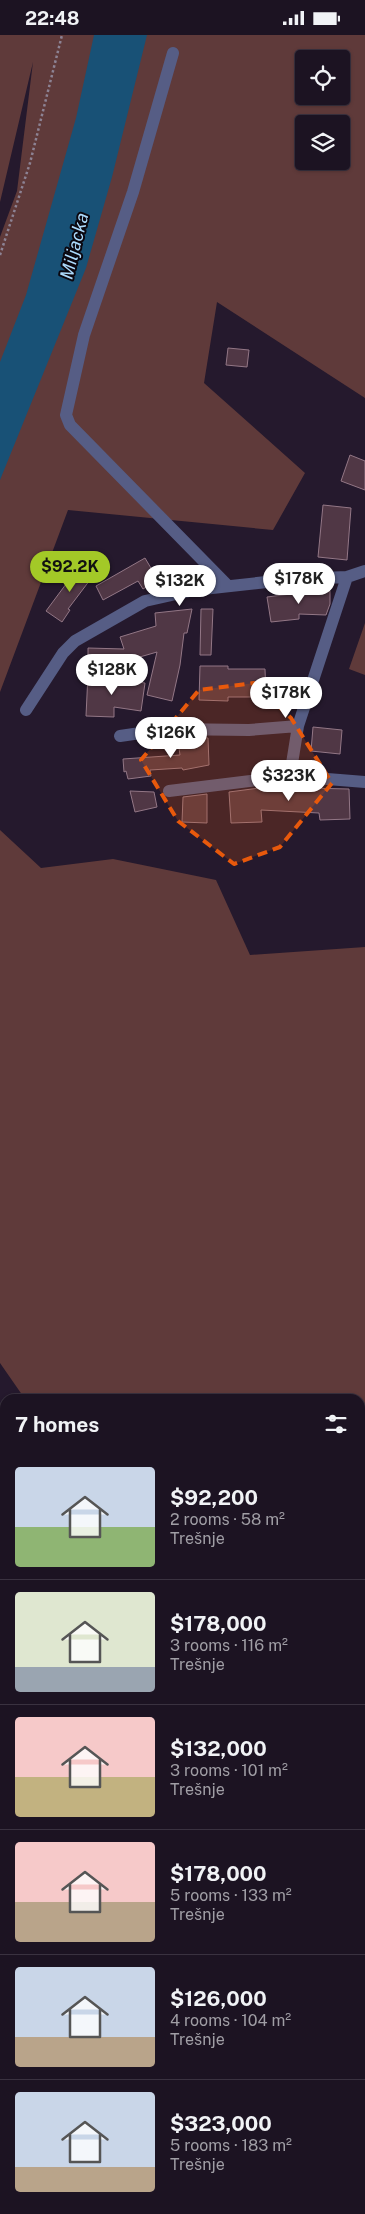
<!DOCTYPE html>
<meta charset="utf-8">
<style>
:root{--surface:#1c1322;--page:#251c2a;--text:#f1f3f6;--muted:#a09ea5;--line:#3a3240;--accent:#a3c927}
body{margin:0;font-family:"Public Sans",sans-serif;background:var(--page);color:var(--text);height:100vh;display:flex;flex-direction:column;font-size:19px;white-space:nowrap}
*{box-sizing:border-box;margin:0}
p{font-size:16px;color:var(--muted)}
.icon{flex:none;width:28px;height:28px;fill:none;stroke:currentColor;stroke-width:2;stroke-linecap:round;stroke-linejoin:round}
.map{position:relative;flex:1;overflow:hidden}
.details{position:absolute;left:0px;top:1359px;width:365px;height:821px;display:flex;flex-direction:column;background:var(--surface);border-radius:15px 15px 0 0;box-shadow:0 1px 4px #0004,0 0 0 1px var(--line)}
.details>*{flex:none}
.fabs{position:absolute;left:295px;top:15px;display:grid;gap:10px}
.fabs a{display:grid;place-items:center;width:55px;height:55px;border-radius:5px;background:var(--surface);box-shadow:0 1px 4px #0004,0 0 0 1px var(--line);font-size:25px}
.price{position:absolute;translate:-50% -42px;padding:0 11px;border-radius:18px;background:#fff;color:#222;font-size:16px;line-height:32px;filter:drop-shadow(0 1px 2px #0008)}
.price::after{content:'';position:absolute;left:50%;top:30px;width:15px;height:11px;margin-left:-8px;background:inherit;clip-path:polygon(0 0,100% 0,50% 100%)}
.price.current{background:var(--accent);color:#111}
ul{padding:0;list-style:none}
li{display:flex;align-items:center;gap:15px;height:125px;padding:0 15px}
li+li{border-top:1px solid var(--line)}
li span{display:grid;place-items:center;flex:none;width:140px;height:100px;border-radius:5px;color:#555}
li>.icon{margin-inline-start:auto}
span .icon{width:60px;height:60px;fill:#fffc;stroke-width:1}
li b{font-size:21px}
h2{display:flex;justify-content:space-between;align-items:center;height:60px;padding:0 15px;font-size:21px}
.status{display:flex;justify-content:space-between;align-items:center;height:35px;padding:0 25px;background:var(--surface);direction:ltr}
.status svg{height:14px;fill:currentColor}
.map>svg:first-child{display:block}
.green{fill:#5f3a3a;fill-rule:evenodd}
.water{fill:#185176}
.building{fill:#503745;stroke:#937786}
.lines{fill:none;stroke-linecap:round;stroke-linejoin:round}
.path{stroke:#8d8394;stroke-width:2.5;stroke-dasharray:2.5 2.5;stroke-linecap:butt}
.minor{stroke:#565d85;stroke-width:12}
.marked{fill:#e8590c;fill-opacity:0.2;stroke:#e8590c;stroke-width:4;stroke-dasharray:10 6;stroke-linejoin:round}
.labels{text-anchor:middle;dominant-baseline:central;stroke-width:4;stroke-linejoin:round;paint-order:stroke}
.water-label{font-size:18px;font-style:italic;fill:#acdafc;stroke:#0b070f}
</style>
<div class="status"><b>22:48</b><svg viewBox="0 0 49 12"><path d="M0 12V9h3v3zM5 12V6h3v6zM10 12V3h3v9zM15 12V0h3v12zM26 1h20v11H26zM47 4h2v5h-2z"/></svg></div>
<div class="map">
<svg width="365" height="2179" viewBox="0 0 365 2179">
<rect width="100%" height="100%" fill="#25192d"/>
<path class="green" d="M 0,0 L 365,0 L 365,363 L 217,267 L 204,348 L 305,438 L 273,495 L 68,475 L 0,657 L 0,202 L 17,156 L 33,27 L 0,167 ZM 304,24 L 341,24 L 341,61 L 304,61 ZM 304,89 L 341,89 L 341,126 L 304,126 Z
M 365,588 L 365,640 L 349,634 Z
M 0,795 L 41,833 L 113,824 L 216,845 L 250,920 L 365,912 L 365,2058 L 360,2058 L 360,1364 L 25,1364 L 0,1328 Z
M 360,2089 L 365,2089 L 365,2179 L 0,2179 L 0,2153 L 5,2150 L 5,2175 L 360,2175 Z"/>
<path class="water" d="M 94,0 L 147,0 L 112,142 L 86,233 L 0,445 L 0,327 L 26,260 L 76,83 Z
M 0,1383 L 5,1389 L 5,1480 L 0,1475 Z
M 5,2017 L 5,2075 L 0,2082 L 0,2023 Z"/>
<path class="building" d="M 228,313 L 249,315 L 247,332 L 226,330 Z
M 350,420 L 365,426 L 365,455 L 341,446 Z
M 323,470 L 351,473 L 347,525 L 318,522 Z
M 145,523 L 158,545 L 143,554 L 138,546 L 103,565 L 96,551 Z
M 78,528 L 93,541 L 68,574 L 70,575 L 62,587 L 46,576 L 72,541 L 69,538 Z
M 307,555 L 330,556 L 330,569 L 326,580 L 299,579 L 299,584 L 271,587 L 267,562 L 307,557 Z
M 192,574 L 187,598 L 184,598 L 180,630 L 172,666 L 147,660 L 157,617 L 88,637 L 88,613 L 124,614 L 120,602 L 156,591 L 155,578 Z
M 201,574 L 213,574 L 211,620 L 200,620 Z
M 200,631 L 228,631 L 228,634 L 265,634 L 266,662 L 228,662 L 228,666 L 199,665 Z
M 88,639 L 145,648 L 141,676 L 114,672 L 114,682 L 86,681 Z
M 313,692 L 342,695 L 340,719 L 311,716 Z
M 198,702 L 208,703 L 209,730 L 183,735 L 182,733 L 150,735 L 151,741 L 128,744 L 126,736 L 124,737 L 123,724 L 180,720 L 178,706 Z
M 290,749 L 306,750 L 305,753 L 349,754 L 350,784 L 320,785 L 319,778 L 261,775 L 262,787 L 231,788 L 229,757 Z
M 130,756 L 154,757 L 157,772 L 135,777 Z
M 207,759 L 207,788 L 182,787 L 183,762 Z"/>
<g class="lines">
<path class="path" d="M 0,220 L 30,128 L 62,0"/>
<path class="minor" d="M 173,18 L 133,157 L 84,300 L 66,380 L 70,390 L 228,551
M 347,542 L 298,691 L 290,741 L 365,747
M 26,675 L 63,618 L 75,606 L 145,566 L 194,555 L 294,544 L 347,542 L 365,536
M 120,701 L 168,694 L 249,695 L 298,691
M 169,756 L 290,741
M 0,1672 L 4,1758 L 0,1775"/>
</g>
<path class="marked" d="M 254,648 L 291,683 L 332,748 L 280,812 L 234,829 L 178,786 L 141,725 L 199,655 Z"/>
<g class="labels">
<g class="water-label">
<text transform="translate(74 211) rotate(-76)">Miljacka</text>
</g>
</g>
</svg>
<div class="fabs">
<a><svg class="icon" aria-label="locate" viewBox="0 0 24 24"><circle cx="12" cy="12" r="6"/><path d="M12 2v4M12 18v4M2 12h4M18 12h4"/></svg></a>
<a><svg class="icon" aria-label="layers" viewBox="0 0 24 24"><path d="M12 4l9 5-9 5-9-5zM3 14l9 5 9-5"/></svg></a>
</div>
<b class="price current" style="left:70px;top:558px">$92.2K</b>
<b class="price" style="left:299px;top:570px">$178K</b>
<b class="price" style="left:180px;top:572px">$132K</b>
<b class="price" style="left:112px;top:661px">$128K</b>
<b class="price" style="left:286px;top:684px">$178K</b>
<b class="price" style="left:171px;top:724px">$126K</b>
<b class="price" style="left:289px;top:767px">$323K</b>
<section class="details">
<h2>7 homes<svg class="icon" aria-label="filters" viewBox="0 0 24 24"><path d="M4 7h16M4 17h16"/><circle cx="9" cy="7" r="2"/><circle cx="15" cy="17" r="2"/></svg></h2>
<ul>
<li><span style="background:linear-gradient(#c9d6e8 60%,#8fb573 0)"><svg class="icon" aria-label="home" viewBox="0 0 24 24"><path d="M3 11l9-7 9 7M6 9v11h12V9"/></svg></span><div><b>$92,200</b><p>2 rooms · 58 m²</p><p>Trešnje</p></div></li>
<li><span style="background:linear-gradient(#dfe7d0 75%,#9aa5b1 0)"><svg class="icon" aria-label="home" viewBox="0 0 24 24"><path d="M3 11l9-7 9 7M6 9v11h12V9"/></svg></span><div><b>$178,000</b><p>3 rooms · 116 m²</p><p>Trešnje</p></div></li>
<li><span style="background:linear-gradient(#f6c9c9 60%,#c2b280 0)"><svg class="icon" aria-label="home" viewBox="0 0 24 24"><path d="M3 11l9-7 9 7M6 9v11h12V9"/></svg></span><div><b>$132,000</b><p>3 rooms · 101 m²</p><p>Trešnje</p></div></li>
<li><span style="background:linear-gradient(#f6c9c9 60%,#b9a48a 0)"><svg class="icon" aria-label="home" viewBox="0 0 24 24"><path d="M3 11l9-7 9 7M6 9v11h12V9"/></svg></span><div><b>$178,000</b><p>5 rooms · 133 m²</p><p>Trešnje</p></div></li>
<li><span style="background:linear-gradient(#c9d6e8 70%,#b9a48a 0)"><svg class="icon" aria-label="home" viewBox="0 0 24 24"><path d="M3 11l9-7 9 7M6 9v11h12V9"/></svg></span><div><b>$126,000</b><p>4 rooms · 104 m²</p><p>Trešnje</p></div></li>
<li><span style="background:linear-gradient(#c9d6e8 75%,#b9a48a 0)"><svg class="icon" aria-label="home" viewBox="0 0 24 24"><path d="M3 11l9-7 9 7M6 9v11h12V9"/></svg></span><div><b>$323,000</b><p>5 rooms · 183 m²</p><p>Trešnje</p></div></li>
</ul>
</section>
</div>
